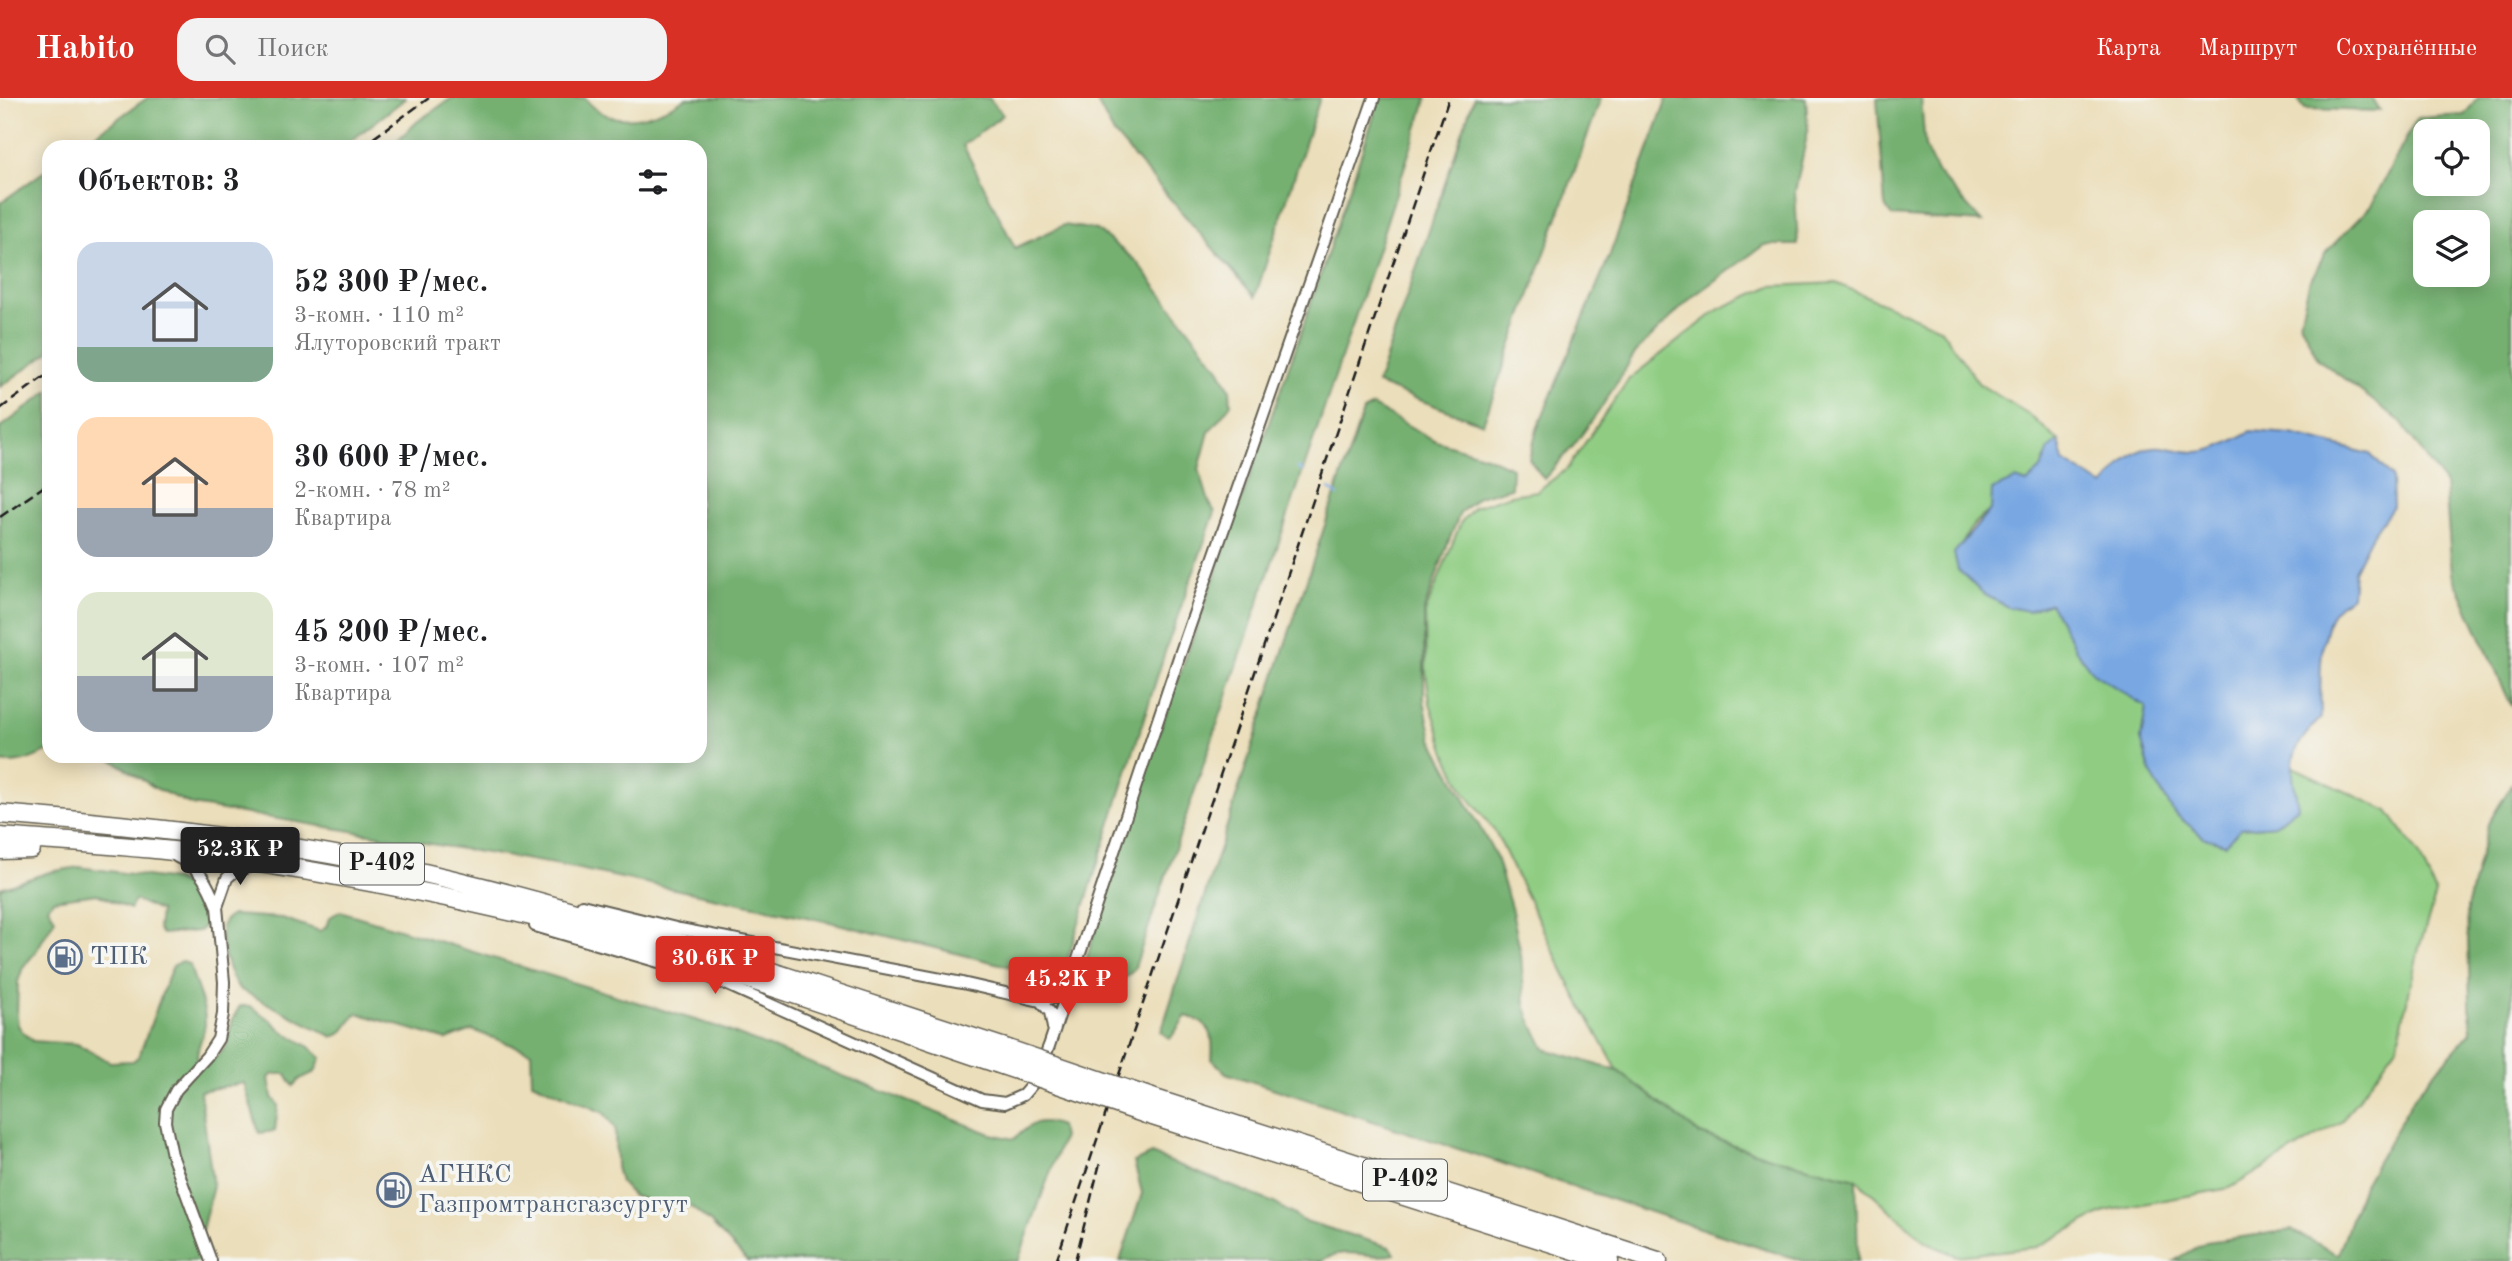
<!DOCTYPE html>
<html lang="ru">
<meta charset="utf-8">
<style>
:root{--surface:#fff;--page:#f2f2f2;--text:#202124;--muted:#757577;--accent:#d93025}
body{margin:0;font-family:"Old Standard TT",serif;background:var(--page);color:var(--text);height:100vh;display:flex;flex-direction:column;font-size:26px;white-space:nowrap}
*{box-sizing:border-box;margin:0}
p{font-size:23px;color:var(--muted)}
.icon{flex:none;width:38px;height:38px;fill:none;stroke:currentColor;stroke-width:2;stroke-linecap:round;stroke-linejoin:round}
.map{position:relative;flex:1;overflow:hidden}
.side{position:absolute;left:42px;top:42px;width:665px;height:623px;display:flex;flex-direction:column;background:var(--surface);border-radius:21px;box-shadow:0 4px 18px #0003}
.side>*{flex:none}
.controls{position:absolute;left:2413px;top:21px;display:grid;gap:14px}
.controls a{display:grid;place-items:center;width:77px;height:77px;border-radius:14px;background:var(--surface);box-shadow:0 4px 18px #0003;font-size:35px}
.price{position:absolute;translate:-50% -60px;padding:0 16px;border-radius:7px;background:var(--accent);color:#fff;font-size:23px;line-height:46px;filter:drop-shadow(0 2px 4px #0008)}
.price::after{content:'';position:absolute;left:50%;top:42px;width:21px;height:16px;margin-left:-10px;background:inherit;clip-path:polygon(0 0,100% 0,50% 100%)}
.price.current{background:#222;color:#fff}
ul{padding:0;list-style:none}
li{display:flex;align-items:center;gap:21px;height:175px;padding:0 35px}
li span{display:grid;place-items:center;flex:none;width:196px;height:140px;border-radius:21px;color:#555}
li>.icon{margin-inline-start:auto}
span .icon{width:84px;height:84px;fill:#fffc;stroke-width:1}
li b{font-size:30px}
h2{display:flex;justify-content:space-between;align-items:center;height:84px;padding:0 35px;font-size:30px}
header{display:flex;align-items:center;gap:42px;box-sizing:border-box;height:98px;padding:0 35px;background:var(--accent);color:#fff}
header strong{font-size:33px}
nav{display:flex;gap:38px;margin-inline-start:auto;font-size:24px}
.search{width:490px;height:63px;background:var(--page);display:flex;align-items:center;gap:18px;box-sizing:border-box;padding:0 24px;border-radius:21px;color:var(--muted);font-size:26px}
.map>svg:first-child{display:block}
.green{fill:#90cd83;stroke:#567450;stroke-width:2}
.forest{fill:#74b071;stroke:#486646;stroke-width:2;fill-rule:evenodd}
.water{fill:#78a7e2;stroke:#4a627f;stroke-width:2}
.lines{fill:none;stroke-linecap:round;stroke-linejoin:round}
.stream{stroke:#78a7e2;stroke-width:2.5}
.minor-casing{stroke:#646053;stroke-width:14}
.primary-casing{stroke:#646053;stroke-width:21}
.minor{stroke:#fff;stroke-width:10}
.primary{stroke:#fff;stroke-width:18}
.rail{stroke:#1c1c1c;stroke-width:2.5;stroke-dasharray:10 5;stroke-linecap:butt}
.primary-bridge-casing{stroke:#646053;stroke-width:21;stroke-linecap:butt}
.primary-bridge{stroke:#fff;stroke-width:18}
.labels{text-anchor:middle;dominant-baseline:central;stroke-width:7;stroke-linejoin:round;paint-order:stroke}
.shield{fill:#f6f6f2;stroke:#5d5d5c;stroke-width:2}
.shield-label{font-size:24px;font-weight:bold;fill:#1c1c1c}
.service-label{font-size:26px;fill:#4e5e75;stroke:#f6f6f2;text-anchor:start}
</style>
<header>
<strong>Habito</strong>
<div class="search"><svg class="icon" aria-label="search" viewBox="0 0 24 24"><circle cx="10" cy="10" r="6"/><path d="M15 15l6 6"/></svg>Поиск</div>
<nav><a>Карта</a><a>Маршрут</a><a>Сохранённые</a></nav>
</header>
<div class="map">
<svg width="2512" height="1163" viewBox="0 0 2512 1163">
<rect width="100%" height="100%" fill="#f6f6f2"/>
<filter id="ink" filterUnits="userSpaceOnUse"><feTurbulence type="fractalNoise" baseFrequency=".0143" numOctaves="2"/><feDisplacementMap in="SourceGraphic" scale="14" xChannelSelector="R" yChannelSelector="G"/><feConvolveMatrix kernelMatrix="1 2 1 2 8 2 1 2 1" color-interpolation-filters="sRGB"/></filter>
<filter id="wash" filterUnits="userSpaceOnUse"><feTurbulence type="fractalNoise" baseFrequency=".00686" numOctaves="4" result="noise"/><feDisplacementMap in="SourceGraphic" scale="28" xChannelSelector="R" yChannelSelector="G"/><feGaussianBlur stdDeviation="1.57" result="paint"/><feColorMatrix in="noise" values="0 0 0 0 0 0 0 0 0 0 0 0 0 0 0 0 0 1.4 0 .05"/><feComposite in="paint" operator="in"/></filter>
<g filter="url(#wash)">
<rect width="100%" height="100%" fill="#ebdeba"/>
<path class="green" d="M 1836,185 L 1940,230 L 1979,286 L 2027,315 L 2059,343 C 2045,354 2049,363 2039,374 C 2020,395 1976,415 1965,440 C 1961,449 1960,462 1958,472 L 1972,483 L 2027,513 L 2050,504 L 2146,609 L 2141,641 L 2241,730 L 2275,727 L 2298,709 L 2291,668 L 2388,713 L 2420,758 L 2436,796 L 2419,850 L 2397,948 L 2341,1024 L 2230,1090 L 2106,1113 L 2037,1149 L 1957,1158 L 1927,1145 L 1856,1081 L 1773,1060 L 1700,1036 L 1618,973 L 1571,889 L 1496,735 L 1465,695 L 1446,655 L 1430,605 L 1426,574 L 1425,515 L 1461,424 L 1474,409 L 1511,397 L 1537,393 L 1567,371 L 1629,281 L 1719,211 L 1771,188 Z"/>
<path class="forest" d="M 147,0 L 406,0 L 343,49 L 78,49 Z
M 452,0 L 585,0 C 612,35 654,19 686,0 L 989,0 L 1003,17 L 963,47 L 1015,150 L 1064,127 L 1097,132 L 1136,163 L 1220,272 L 1230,292 L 1231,306 L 1209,334 L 1199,371 L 1209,404 L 1215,414 L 1166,551 L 1066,866 L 1055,874 L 1036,875 L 830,824 L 560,767 L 192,707 L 155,690 L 107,658 L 700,658 L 700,49 L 390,49 L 418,23 Z
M 1095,0 L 1320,0 L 1255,199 L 1114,36 Z
M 1380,0 L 1427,0 L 1368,181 L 1134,872 C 1116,889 1101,898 1081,878 L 1142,683 L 1300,237 Z
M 1474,0 L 1601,0 L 1483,326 L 1377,286 Z
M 1667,0 L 1806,0 L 1808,33 L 1795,94 L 1798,147 L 1764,147 L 1692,199 L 1636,254 L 1599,313 L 1574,347 L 1544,381 L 1529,361 L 1537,331 L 1609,159 Z
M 1877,0 L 1921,0 L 1925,49 L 1937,74 L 1982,124 L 1892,118 L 1885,108 Z
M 2297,0 L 2372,0 L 2380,13 L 2305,11 Z
M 2478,0 L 2512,0 L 2512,609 L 2452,476 L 2445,386 L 2400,323 L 2318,261 L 2300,224 L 2309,185 L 2326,154 L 2370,109 L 2417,20 L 2464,17 ZM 2426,33 L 2478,33 L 2478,86 L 2426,86 ZM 2426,124 L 2478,124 L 2478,177 L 2426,177 Z
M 49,70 L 49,254 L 0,289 L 0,105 Z
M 49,293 L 49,653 C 33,660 18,668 0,664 L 0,330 Z
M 1373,308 L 1436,343 L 1486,358 L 1512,370 L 1511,390 L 1478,399 L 1460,415 L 1448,445 L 1424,512 L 1424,603 L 1432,641 L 1496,759 L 1512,813 L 1521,857 L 1525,907 L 1530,921 L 1545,951 L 1618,973 L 1700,1036 L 1773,1060 L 1856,1081 L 1858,1163 L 1804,1163 L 1751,1147 L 1226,975 L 1212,961 C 1214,937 1212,925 1186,918 L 1170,941 L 1161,934 L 1279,565 L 1363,313 Z
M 2512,686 L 2512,1163 L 2174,1163 L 2206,1144 L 2292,1132 L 2338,1157 L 2362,1090 L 2416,996 L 2471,934 L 2467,810 L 2488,726 Z
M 79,769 L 175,782 C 190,789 207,808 207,826 L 199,833 L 162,836 L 158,831 L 160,813 L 135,802 L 130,811 L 97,796 L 53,802 L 48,809 L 55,821 L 35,855 L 23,869 L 18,884 L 17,918 L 18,927 L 22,933 L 33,943 L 77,946 L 110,964 L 133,963 L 139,958 L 168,879 L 173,868 L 182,863 L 190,867 C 194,886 206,907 205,926 C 204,941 192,954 200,968 C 242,949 220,937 240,908 L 250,908 L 272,923 L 281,932 L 308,948 L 321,960 L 315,974 L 300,981 L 293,988 L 286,976 L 273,976 L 269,980 L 272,999 L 278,1007 L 275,1033 L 259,1035 L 244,985 L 200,993 L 213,1088 L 200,1140 L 206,1163 L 0,1163 L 0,790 L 50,774 Z
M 340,813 L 718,929 L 991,1036 L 1014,1041 C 1031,1026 1037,1019 1060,1028 L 1063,1039 L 1018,1163 L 747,1163 L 710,1124 L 691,1109 L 660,1106 L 633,1098 L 620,1084 L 616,1069 L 615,1030 L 604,1015 L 532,984 L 531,954 L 472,932 L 447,942 L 357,915 L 342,935 L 333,939 L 239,891 C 230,880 216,839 223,825 C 225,820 228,820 232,817 L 282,820 L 320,833 L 326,829 L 329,820 Z
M 1151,1056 L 1274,1105 L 1302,1122 L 1390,1149 L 1395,1156 C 1370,1163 1348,1146 1321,1163 L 1120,1163 L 1142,1095 L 1134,1064 Z"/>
<path class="water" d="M 2251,333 L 2292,336 L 2370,356 L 2392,379 L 2393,408 L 2371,439 L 2354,473 L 2352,498 C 2346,503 2336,509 2332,516 C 2318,543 2320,590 2321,620 C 2287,654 2290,664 2298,709 L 2275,727 L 2241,730 L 2225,746 L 2205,740 L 2174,715 L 2151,676 L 2141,641 L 2146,609 L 2093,575 L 2076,552 L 2050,505 L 2027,513 L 2008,509 L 1985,497 L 1958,472 L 1954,455 L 1991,411 L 1992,392 L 2016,381 L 2027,385 L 2041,371 L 2049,351 L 2059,343 L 2064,363 L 2104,388 C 2117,370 2136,346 2161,349 C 2178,351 2192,357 2210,352 C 2224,349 2238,340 2251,333 Z"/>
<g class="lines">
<path class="stream" d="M 1298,370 L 1302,373
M 1329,391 L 1338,398"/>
</g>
</g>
<g filter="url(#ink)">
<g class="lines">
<g class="minor-casing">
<path id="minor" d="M 177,759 C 200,769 208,786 217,809
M 582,807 L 680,831 L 962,885 L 1040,903 L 1057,899 L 1067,886
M 535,828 L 710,879 L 982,1002 L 1005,1005 L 1023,997 L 1034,984 L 1049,948 L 1179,559 L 1374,0
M 1040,903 L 1050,914 L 1053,930
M 211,1163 L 172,1057 L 165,1024 L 166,1011 L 176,992 L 207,958 L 218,941 L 223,916 L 224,884 L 217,809 L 227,780 L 234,774 L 254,767"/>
</g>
<g class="primary-casing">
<path id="primary" d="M 0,716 C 149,728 305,746 450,781 C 637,826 819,890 1002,949
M 0,739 C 63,744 127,747 190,755 C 303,770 416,791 527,817 C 687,855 841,913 996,965
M 0,752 L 31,751
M 1152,1000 L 1658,1163
M 1146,1016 L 1609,1163"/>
</g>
<use href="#minor" class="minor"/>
<use href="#primary" class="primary"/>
<path class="rail" d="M 361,49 L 429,0
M 0,311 L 49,275
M 0,419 L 49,385
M 1056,1163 L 1449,0
M 1075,1163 L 1100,1065"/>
<g class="primary-bridge-casing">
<path id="primary-bridge" d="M 1002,949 L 1152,1000
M 996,965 L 1146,1016"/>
</g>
<use href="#primary-bridge" class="primary-bridge"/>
</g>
</g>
<defs>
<g id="fuel-ring" transform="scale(1.75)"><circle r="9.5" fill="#f6f6f2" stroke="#5c6f8a" stroke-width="1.5"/><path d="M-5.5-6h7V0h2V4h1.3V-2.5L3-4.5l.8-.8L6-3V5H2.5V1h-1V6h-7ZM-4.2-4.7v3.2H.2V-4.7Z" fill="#5c6f8a"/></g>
</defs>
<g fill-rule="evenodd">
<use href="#fuel-ring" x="65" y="859"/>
<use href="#fuel-ring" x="394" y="1092"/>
</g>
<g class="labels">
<g class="shield">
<rect x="340" y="745.5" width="84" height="41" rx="5"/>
<rect x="1363" y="1061.5" width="84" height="41" rx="5"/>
</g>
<g class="shield-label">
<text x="382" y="766">Р-402</text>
<text x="1405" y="1082">Р-402</text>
</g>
<g class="service-label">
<text x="90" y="859">ТПК</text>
<text x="418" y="1077">АГНКС<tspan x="418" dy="30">Газпромтрансгазсургут</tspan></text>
</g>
</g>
</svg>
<div class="controls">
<a><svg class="icon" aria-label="locate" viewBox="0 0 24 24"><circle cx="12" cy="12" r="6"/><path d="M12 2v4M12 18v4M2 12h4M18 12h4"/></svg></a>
<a><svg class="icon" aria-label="layers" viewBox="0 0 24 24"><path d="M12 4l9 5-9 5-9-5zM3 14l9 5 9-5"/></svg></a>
</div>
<b class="price current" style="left:240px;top:789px">52.3K ₽</b>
<b class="price" style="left:715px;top:898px">30.6K ₽</b>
<b class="price" style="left:1068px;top:919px">45.2K ₽</b>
<section class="side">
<h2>Объектов: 3<svg class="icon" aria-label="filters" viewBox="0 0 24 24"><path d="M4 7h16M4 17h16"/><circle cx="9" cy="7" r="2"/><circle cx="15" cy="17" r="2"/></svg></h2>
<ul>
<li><span style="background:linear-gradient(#c9d6e8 75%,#7fa58c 0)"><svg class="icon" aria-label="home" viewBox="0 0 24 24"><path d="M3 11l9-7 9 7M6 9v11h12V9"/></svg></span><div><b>52 300 ₽/мес.</b><p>3-комн. · 110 m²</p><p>Ялуторовский тракт</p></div></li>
<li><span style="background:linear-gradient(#ffd9b3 65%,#9aa5b1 0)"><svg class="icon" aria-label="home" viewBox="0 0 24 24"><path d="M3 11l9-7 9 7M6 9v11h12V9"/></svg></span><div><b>30 600 ₽/мес.</b><p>2-комн. · 78 m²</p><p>Квартира</p></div></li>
<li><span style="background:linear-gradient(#dfe7d0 60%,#9aa5b1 0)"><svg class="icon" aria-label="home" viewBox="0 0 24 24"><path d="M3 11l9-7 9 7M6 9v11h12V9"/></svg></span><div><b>45 200 ₽/мес.</b><p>3-комн. · 107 m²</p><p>Квартира</p></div></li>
</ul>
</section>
</div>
